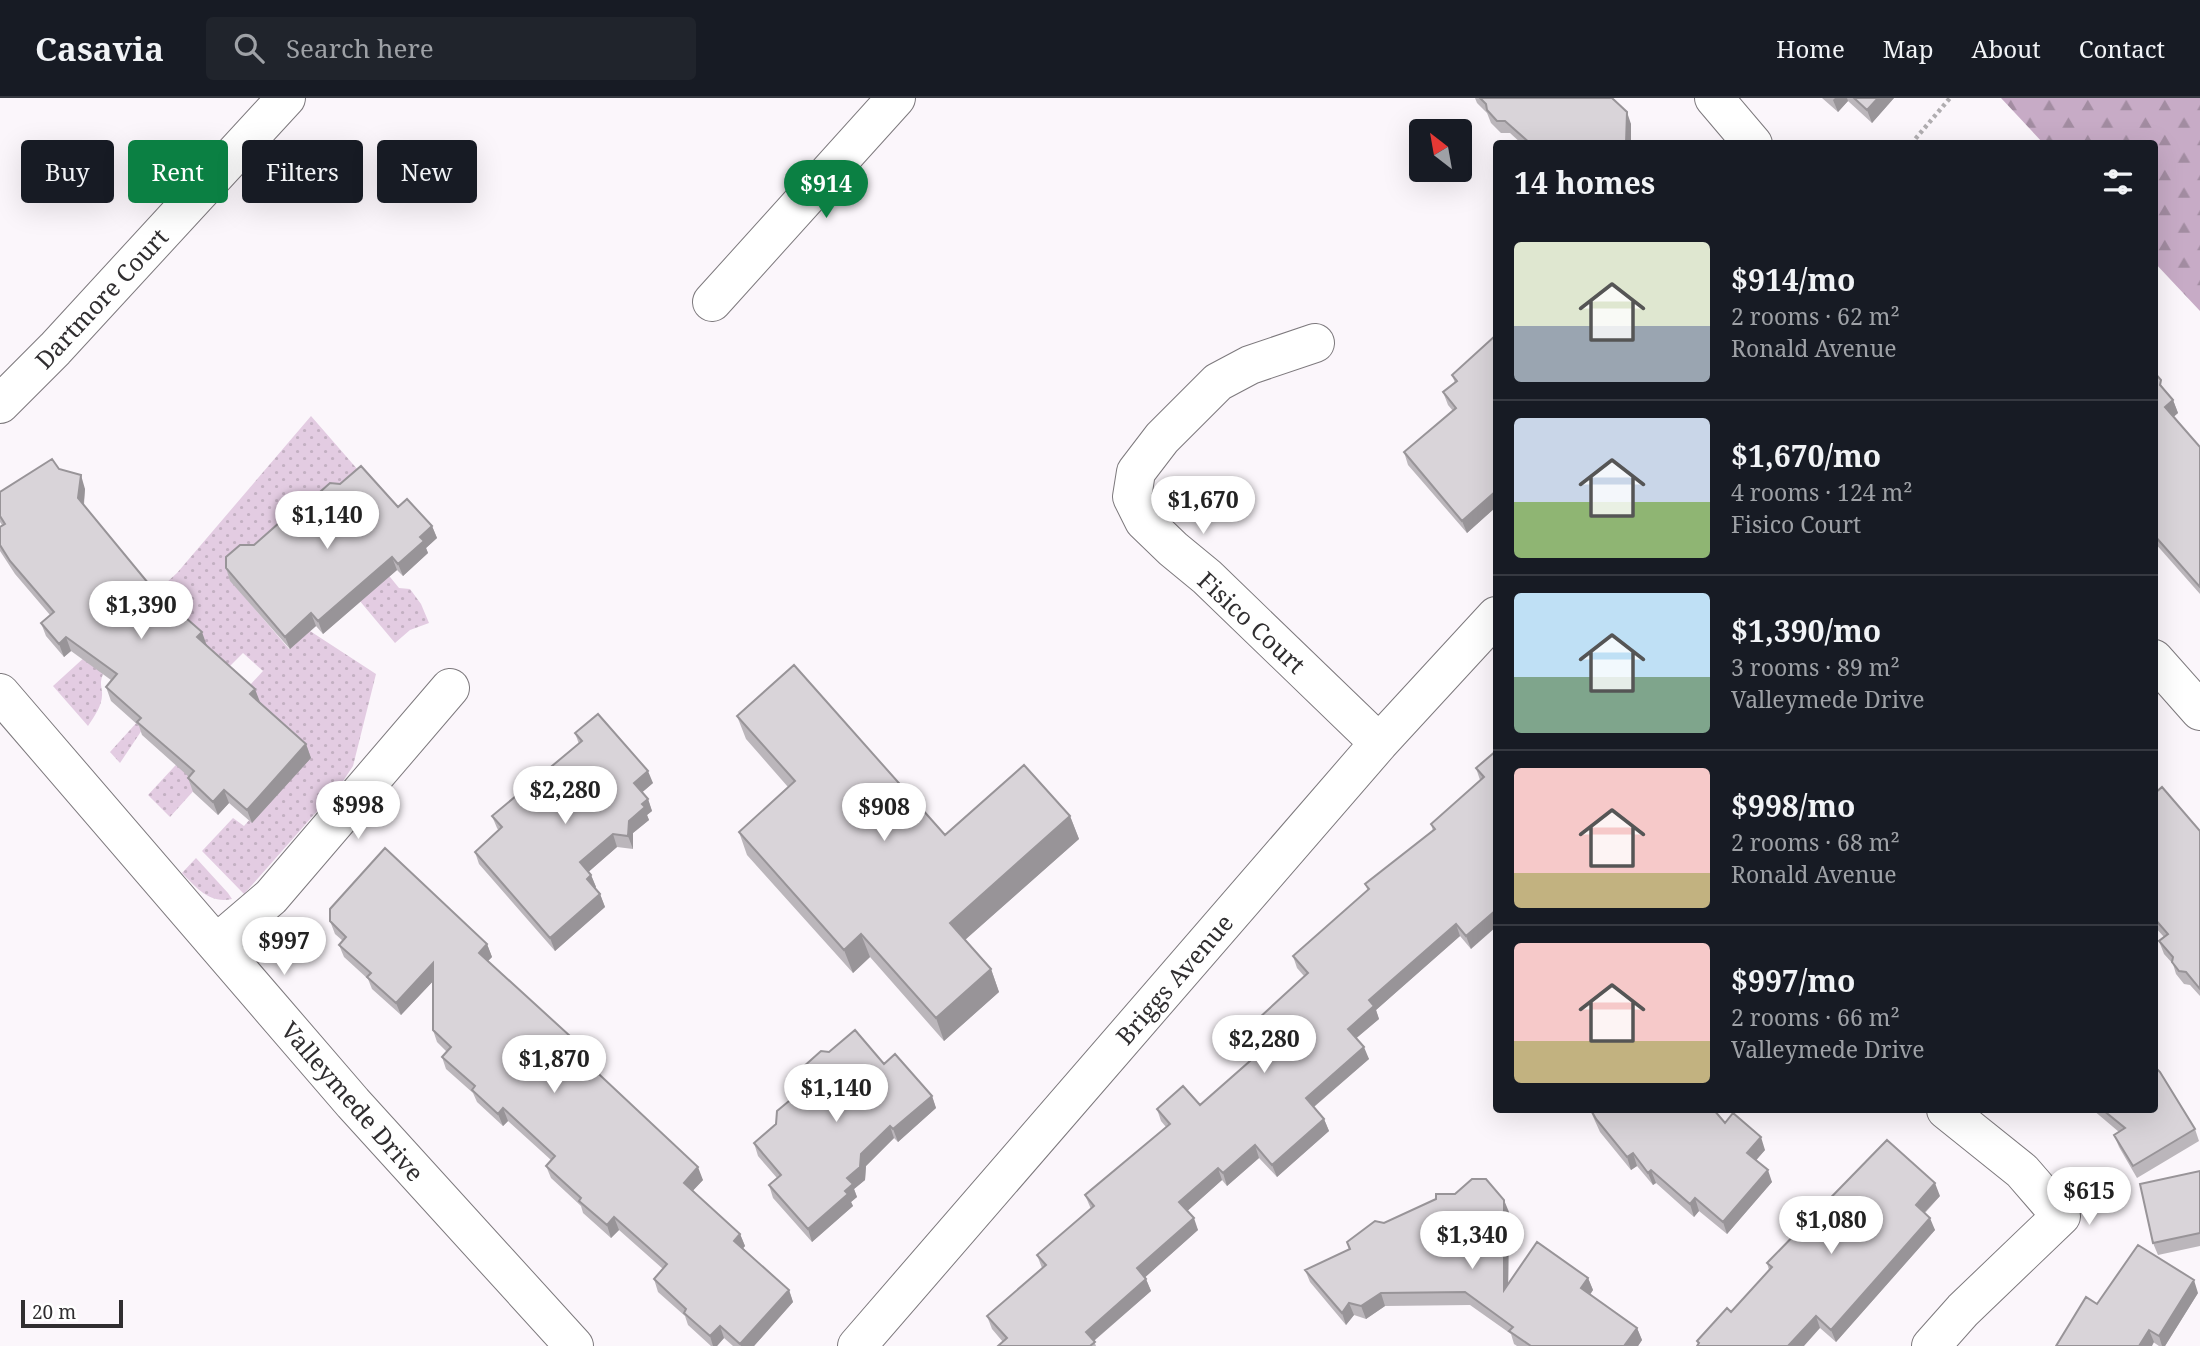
<!DOCTYPE html>
<meta charset="utf-8">
<style>
:root{--surface:#171b24;--page:#20242c;--text:#f1f3f6;--muted:#9ea1a6;--line:#363941;--accent:#0b8043}
body{margin:0;font-family:"Noto Serif",serif;background:var(--page);color:var(--text);height:100vh;display:flex;flex-direction:column;font-size:26px;white-space:nowrap}
*{box-sizing:border-box;margin:0}
p{font-size:23px;color:var(--muted)}
.icon{flex:none;width:38px;height:38px;fill:none;stroke:currentColor;stroke-width:2;stroke-linecap:round;stroke-linejoin:round}
.map{position:relative;flex:1;overflow:hidden}
.details{position:absolute;left:1493px;top:42px;width:665px;height:973px;display:flex;flex-direction:column;background:var(--surface);border-radius:7px;box-shadow:0 7px 28px #0002}
.details>*{flex:none}
.hud{position:absolute;left:21px;top:42px;width:665px;height:63px;display:flex;gap:14px}
.needle{width:46px;rotate:329deg}
.buttons{position:absolute;left:1409px;top:21px;display:grid;gap:14px}
.buttons a{display:grid;place-items:center;width:63px;height:63px;border-radius:7px;background:var(--surface);box-shadow:0 7px 28px #0002;font-size:35px}
.scale{position:absolute;left:21px;bottom:18px;width:102px;box-sizing:border-box;padding-left:7px;border:4px solid #302e30;border-top:0;font-size:19px;line-height:24px;white-space:nowrap;color:#302e30;-webkit-text-stroke:5px #fff;paint-order:stroke}
.price{position:absolute;translate:-50% -60px;padding:0 16px;border-radius:24px;background:#fff;color:#222;font-size:23px;line-height:46px;filter:drop-shadow(0 2px 4px #0008)}
.price::after{content:'';position:absolute;left:50%;top:42px;width:21px;height:16px;margin-left:-10px;background:inherit;clip-path:polygon(0 0,100% 0,50% 100%)}
.price.active{background:var(--accent);color:#fff}
ul{padding:0;list-style:none}
li{display:flex;align-items:center;gap:21px;height:175px;padding:0 21px}
li+li{border-top:2px solid var(--line)}
li span{display:grid;place-items:center;flex:none;width:196px;height:140px;border-radius:7px;color:#555}
li>.icon{margin-inline-start:auto}
span .icon{width:84px;height:84px;fill:#fffc;stroke-width:1}
li b{font-size:30px}
h2{display:flex;justify-content:space-between;align-items:center;height:84px;padding:0 21px;font-size:30px}
.tag{padding:0 24px;border-radius:7px;background:var(--surface);box-shadow:0 7px 28px #0002;font-size:24px;line-height:63px}
.tag.active{background:var(--accent);color:#fff}
header{display:flex;align-items:center;gap:42px;box-sizing:border-box;height:98px;padding:0 35px;background:var(--surface);border-bottom:2px solid var(--line)}
header strong{font-size:33px}
nav{display:flex;gap:38px;margin-inline-start:auto;font-size:24px}
.search{width:490px;height:63px;background:var(--page);display:flex;align-items:center;gap:18px;box-sizing:border-box;padding:0 24px;border-radius:7px;color:var(--muted);font-size:26px}
.map>svg:first-child{display:block}
.grass{fill:url(#grass-dots)}
.forest{fill:url(#forest-firs)}
.lines{fill:none;stroke-linecap:round;stroke-linejoin:round}
.minor-casing{stroke:#7d797d;stroke-width:40}
.path{stroke:#b0adb0;stroke-width:4.5;stroke-dasharray:3.5 3.5;stroke-linecap:butt}
.minor{stroke:#fff;stroke-width:38}
.wall{fill:#bbb6bb}
.shaded-wall{fill:#989498}
.building{fill:#d9d4d9;stroke:#989498;stroke-width:2}
.labels{text-anchor:middle;dominant-baseline:central;stroke-width:5;stroke-linejoin:round;paint-order:stroke}
.street-label{font-size:24px;fill:#302e30;stroke:#fff}
</style>
<header>
<strong>Casavia</strong>
<div class="search"><svg class="icon" aria-label="search" viewBox="0 0 24 24"><circle cx="10" cy="10" r="6"/><path d="M15 15l6 6"/></svg>Search here</div>
<nav><a>Home</a><a>Map</a><a>About</a><a>Contact</a></nav>
</header>
<div class="map">
<svg width="2200" height="1248" viewBox="0 0 2200 1248">
<defs>
<pattern id="grass-dots" width="8" height="8" patternUnits="userSpaceOnUse" patternTransform="scale(1.75)"><rect width="8" height="8" fill="#e3cce2"/><path d="M2 2h.1M6 6h.1" fill="none" stroke="#c3b0c2" stroke-width="1.8" stroke-linecap="round"/></pattern>
<pattern id="forest-firs" width="22" height="20" patternUnits="userSpaceOnUse" patternTransform="scale(1.75)"><rect width="22" height="20" fill="#c7abc6"/><path d="M5 1l3.5 6h-7zM16 11l3.5 6h-7z" fill="#a28ca1"/></pattern>
</defs>
<rect width="100%" height="100%" fill="#fbf6fb"/>
<path class="grass" d="M 311,318 L 365,380 L 386,474 L 399,490 L 410,491 L 421,506 L 429,525 L 410,532 L 395,545 L 323,459 L 230,472 L 231,483 L 289,551 L 310,533 L 376,576 L 353,668 L 341,686 L 244,796 L 202,753 L 233,720 L 244,728 L 250,721 L 223,660 L 170,719 L 148,697 L 263,573 L 243,555 L 225,573 L 142,632 L 120,665 L 110,654 L 206,548 L 103,576 C 100,584 101,586 102,594 C 103,607 95,617 88,628 L 53,588 L 177,475 Z
M 196,760 L 228,795 L 232,801 C 209,806 197,790 182,775 Z"/>
<path class="forest" d="M 2001,0 L 2200,0 L 2200,213 L 2154,164 L 2154,46 L 2043,45 Z"/>
<g class="lines">
<g class="minor-casing">
<path id="minor" d="M 1714,0 L 1753,46
M 712,204 L 896,0
M 1315,245 L 1250,267 L 1218,284 L 1162,340 L 1136,374 L 1132,399 L 1144,423 L 1173,451 L 1207,479 L 1379,645
M 0,306 L 55,251 L 286,0
M 2154,561 L 2200,613
M 0,595 L 353,1005 L 574,1248
M 216,846 L 271,799 L 450,590
M 857,1248 L 1379,645 L 1496,518
M 1931,1248 L 1963,1212 L 2061,1118 L 2022,1073 L 1946,1012"/>
</g>
<path class="path" d="M 1911,46 L 1950,0"/>
<use href="#minor" class="minor"/>
</g>
<path class="wall" d="M 1475,0 L 1612,0 L 1631,26 L 1631,46 L 1522,46 L 1510,35 L 1501,35 L 1491,25 L 1487,15 L 1477,5 Z
M 1822,0 L 1894,0 L 1872,25 L 1848,3 L 1838,14 Z
M 1496,237 L 1496,409 L 1467,435 L 1408,367 L 1404,354 L 1453,313 L 1448,307 L 1443,294 L 1455,285 L 1452,277 Z
M 2154,274 L 2165,293 L 2173,302 L 2178,315 L 2173,319 L 2200,349 L 2200,496 L 2154,444 Z
M 59,371 L 85,391 L 84,407 L 153,491 L 260,604 L 306,646 L 311,660 L 252,725 L 229,705 L 218,717 L 193,694 L 188,680 L 189,679 L 142,637 L 139,628 L 111,603 L 106,589 L 111,582 L 71,553 L 64,559 L 46,538 L 41,525 L 50,517 L 15,476 L 0,453 L 0,429 L 2,427 L 0,424 L 0,394 Z
M 398,409 L 432,428 L 437,440 L 426,450 L 428,455 L 403,478 L 397,472 L 323,536 L 316,528 L 290,551 L 230,483 L 226,470 L 254,447 L 287,434 Z
M 737,618 L 945,737 L 1070,718 L 1079,741 L 965,842 L 991,871 L 999,894 L 944,943 L 870,859 L 853,875 L 747,757 L 739,734 L 788,689 L 746,641 Z
M 575,635 L 653,685 L 642,694 L 648,701 L 652,713 L 647,717 L 649,722 L 633,735 L 633,751 L 617,749 L 588,774 L 591,777 L 596,789 L 595,790 L 600,796 L 605,809 L 555,853 L 479,766 L 475,754 L 499,733 L 497,730 L 492,718 L 579,646 Z
M 1496,653 L 1471,851 L 1460,838 L 1376,912 L 1379,921 L 1356,940 L 1369,961 L 1314,1009 L 1324,1021 L 1329,1033 L 1277,1079 L 1259,1060 L 1227,1088 L 1222,1082 L 1187,1113 L 1198,1132 L 1145,1179 L 1151,1193 L 1094,1243 L 1096,1248 L 998,1248 L 1003,1244 L 992,1231 L 987,1218 L 1042,1170 L 1037,1157 L 1091,1111 L 1085,1097 L 1166,1029 L 1161,1023 L 1157,1011 L 1200,1007 L 1271,944 L 1262,934 L 1258,921 L 1304,878 L 1297,870 L 1293,858 L 1368,793 L 1365,786 L 1433,733 L 1431,726 L 1480,682 L 1476,670 Z
M 2154,696 L 2200,733 L 2200,898 L 2190,887 L 2184,886 L 2176,876 L 2173,866 L 2164,856 L 2159,843 L 2164,839 L 2154,828 Z
M 330,823 L 487,846 L 492,859 L 488,863 L 593,959 L 598,971 L 596,973 L 703,1082 L 692,1093 L 740,1136 L 745,1148 L 743,1150 L 789,1192 L 793,1204 L 754,1248 L 733,1248 L 724,1240 L 717,1248 L 711,1248 L 688,1227 L 685,1218 L 658,1194 L 654,1181 L 663,1171 L 619,1132 L 611,1140 L 583,1115 L 581,1108 L 551,1080 L 546,1068 L 551,1062 L 508,1023 L 503,1028 L 477,1004 L 473,995 L 446,971 L 442,959 L 447,954 L 437,944 L 433,932 L 433,883 L 401,917 L 372,891 L 368,881 L 344,859 L 339,847 L 343,843 L 335,836 Z
M 884,966 L 932,998 L 936,1010 L 898,1044 L 894,1040 L 866,1068 L 865,1082 L 854,1091 L 857,1099 L 851,1104 L 853,1108 L 812,1144 L 773,1100 L 769,1087 L 777,1080 L 758,1058 L 754,1045 L 776,1026 L 801,993 Z
M 1590,1012 L 1714,1012 L 1725,1025 L 1765,1052 L 1756,1062 L 1772,1084 L 1727,1136 L 1699,1113 L 1694,1119 L 1656,1085 L 1653,1087 L 1637,1068 L 1631,1072 L 1600,1034 Z
M 2093,1012 L 2154,1012 L 2195,1031 L 2199,1043 L 2137,1080 L 2119,1049 L 2114,1037 L 2119,1034 Z
M 2200,1073 L 2200,1148 L 2158,1157 L 2153,1145 Z
M 1940,1098 L 1925,1115 L 1935,1132 L 1836,1244 L 1820,1230 L 1698,1246 L 1697,1243 L 1731,1214 L 1769,1172 L 1767,1165 Z
M 1509,1114 L 1508,1185 L 1588,1180 L 1593,1192 L 1590,1197 L 1637,1230 L 1642,1242 L 1638,1248 L 1517,1248 L 1514,1246 L 1511,1236 L 1470,1207 L 1385,1208 L 1366,1221 L 1354,1217 L 1346,1227 L 1310,1184 L 1305,1172 L 1349,1151 L 1347,1144 L 1384,1125 Z
M 2198,1195 L 2165,1248 L 2159,1248 L 2097,1206 Z"/>
<path class="shaded-wall" d="M 1835,0 L 1847,0 L 1848,3 L 1838,14 L 1833,2 Z
M 1878,0 L 1894,0 L 1872,25 L 1867,12 Z
M 1627,14 L 1631,26 L 1631,46 L 1626,46 Z
M 2173,302 L 2178,315 L 2170,322 L 2165,309 Z
M 81,377 L 85,391 L 83,413 L 78,400 Z
M 1496,393 L 1496,409 L 1467,435 L 1462,423 Z
M 432,428 L 437,440 L 426,450 L 428,455 L 403,478 L 398,466 L 420,439 Z
M 392,459 L 397,472 L 323,536 L 318,523 Z
M 311,515 L 316,528 L 290,551 L 285,539 Z
M 202,534 L 207,548 L 197,539 Z
M 66,539 L 71,553 L 64,559 L 59,546 Z
M 255,591 L 260,604 L 250,596 Z
M 306,646 L 311,660 L 252,725 L 247,712 Z
M 648,673 L 653,685 L 638,698 L 634,685 Z
M 224,692 L 229,705 L 218,717 L 213,704 Z
M 648,701 L 652,713 L 647,717 L 649,722 L 633,735 L 633,751 L 628,738 L 629,723 L 642,706 Z
M 1070,718 L 1079,741 L 958,848 L 950,825 Z
M 613,736 L 617,749 L 585,777 L 580,764 Z
M 591,777 L 596,789 L 591,794 L 587,781 Z
M 600,796 L 605,809 L 555,853 L 550,840 Z
M 1496,812 L 1496,829 L 1471,851 L 1466,838 Z
M 1456,826 L 1460,838 L 1376,912 L 1379,921 L 1353,943 L 1348,931 L 1369,902 Z
M 861,836 L 870,859 L 853,875 L 844,852 Z
M 487,846 L 492,859 L 484,867 L 479,855 Z
M 433,865 L 438,878 L 401,917 L 396,905 Z
M 991,871 L 999,894 L 944,943 L 936,920 Z
M 1364,949 L 1369,961 L 1310,1012 L 1306,1000 Z
M 593,959 L 598,971 L 592,977 L 587,965 Z
M 932,998 L 936,1010 L 898,1044 L 893,1031 Z
M 503,1010 L 508,1023 L 503,1028 L 498,1016 Z
M 1324,1021 L 1329,1033 L 1277,1079 L 1272,1067 Z
M 890,1028 L 894,1040 L 866,1068 L 865,1082 L 854,1091 L 857,1099 L 851,1104 L 853,1108 L 812,1144 L 808,1131 L 845,1093 L 847,1080 L 861,1056 Z
M 1761,1039 L 1765,1052 L 1752,1067 L 1747,1055 Z
M 1255,1047 L 1259,1060 L 1227,1088 L 1223,1075 Z
M 1633,1055 L 1637,1068 L 1631,1072 L 1627,1059 Z
M 698,1069 L 703,1082 L 688,1098 L 684,1085 Z
M 1218,1070 L 1222,1082 L 1184,1116 L 1179,1104 Z
M 1651,1072 L 1656,1085 L 1653,1087 L 1648,1075 Z
M 1768,1072 L 1772,1084 L 1727,1136 L 1723,1124 Z
M 1935,1085 L 1940,1098 L 1920,1119 L 1916,1107 Z
M 1695,1100 L 1699,1113 L 1694,1119 L 1690,1106 Z
M 1504,1102 L 1509,1114 L 1508,1204 L 1504,1192 Z
M 614,1119 L 619,1132 L 611,1140 L 607,1127 Z
M 1194,1120 L 1198,1132 L 1141,1183 L 1137,1170 Z
M 1930,1120 L 1935,1132 L 1836,1244 L 1831,1232 Z
M 740,1136 L 745,1148 L 739,1155 L 734,1143 Z
M 1588,1180 L 1593,1192 L 1585,1203 L 1581,1190 Z
M 1146,1181 L 1151,1193 L 1090,1246 L 1086,1234 Z
M 2194,1182 L 2198,1195 L 2165,1248 L 2162,1248 L 2159,1238 Z
M 789,1192 L 793,1204 L 754,1248 L 741,1248 L 740,1246 Z
M 1381,1195 L 1385,1208 L 1366,1221 L 1361,1208 Z
M 1349,1205 L 1354,1217 L 1346,1227 L 1342,1215 Z
M 1816,1218 L 1820,1230 L 1804,1248 L 1788,1248 Z
M 720,1228 L 724,1240 L 717,1248 L 713,1248 L 710,1238 Z
M 1637,1230 L 1642,1242 L 1638,1248 L 1624,1248 Z
M 2149,1232 L 2154,1244 L 2152,1248 L 2139,1248 Z"/>
<path class="building" d="M 1480,0 L 1612,0 L 1627,14 L 1626,46 L 1531,46 L 1505,23 L 1497,23 L 1487,12 L 1486,6 Z
M 1854,0 L 1878,0 L 1867,12 Z
M 1496,237 L 1496,393 L 1462,423 L 1404,354 L 1456,310 L 1443,294 L 1457,283 L 1452,277 Z
M 2154,274 L 2161,282 L 2160,287 L 2173,302 L 2165,309 L 2200,349 L 2200,489 L 2154,437 Z
M 52,361 L 59,371 L 81,377 L 78,400 L 153,491 L 202,534 L 197,539 L 255,591 L 250,596 L 306,646 L 247,712 L 224,692 L 213,704 L 188,680 L 194,673 L 137,624 L 141,620 L 106,589 L 117,576 L 66,539 L 59,546 L 41,525 L 54,514 L 10,463 L 0,447 L 0,429 L 5,426 L 0,418 L 0,394 Z
M 361,368 L 398,409 L 407,401 L 432,428 L 420,439 L 424,443 L 398,466 L 392,459 L 318,523 L 311,515 L 285,539 L 226,470 L 226,459 L 240,447 L 254,447 L 279,425 L 287,434 L 320,403 L 320,394 L 330,385 L 340,386 Z
M 794,567 L 945,737 L 1024,667 L 1070,718 L 950,825 L 991,871 L 936,920 L 861,836 L 844,852 L 739,734 L 795,683 L 737,618 Z
M 598,616 L 648,673 L 634,685 L 648,701 L 642,706 L 645,709 L 629,723 L 628,738 L 613,736 L 580,764 L 591,777 L 587,781 L 600,796 L 550,840 L 475,754 L 502,729 L 492,718 L 582,643 L 575,635 Z
M 1496,653 L 1496,812 L 1466,838 L 1456,826 L 1369,902 L 1374,908 L 1348,931 L 1364,949 L 1306,1000 L 1324,1021 L 1272,1067 L 1255,1047 L 1223,1075 L 1218,1070 L 1179,1104 L 1194,1120 L 1137,1170 L 1146,1181 L 1086,1234 L 1095,1244 L 1090,1248 L 998,1248 L 1007,1240 L 987,1218 L 1046,1167 L 1037,1157 L 1094,1108 L 1085,1097 L 1170,1026 L 1157,1011 L 1183,988 L 1200,1007 L 1275,941 L 1258,921 L 1308,875 L 1293,858 L 1369,791 L 1365,786 L 1435,731 L 1431,726 L 1484,679 L 1476,670 Z
M 2162,689 L 2200,733 L 2200,891 L 2186,874 L 2179,873 L 2172,864 L 2173,859 L 2159,843 L 2168,836 L 2154,820 L 2154,696 Z
M 385,750 L 487,846 L 479,855 L 593,959 L 587,965 L 698,1069 L 684,1085 L 740,1136 L 734,1143 L 789,1192 L 740,1246 L 720,1228 L 710,1238 L 684,1215 L 686,1211 L 654,1181 L 667,1166 L 614,1119 L 607,1127 L 579,1103 L 581,1100 L 546,1068 L 555,1058 L 503,1010 L 498,1016 L 472,992 L 475,988 L 442,959 L 451,949 L 433,932 L 433,865 L 396,905 L 367,879 L 371,875 L 339,847 L 346,839 L 330,823 L 330,811 Z
M 855,932 L 884,966 L 895,956 L 932,998 L 893,1031 L 890,1028 L 861,1056 L 860,1069 L 847,1080 L 853,1086 L 845,1093 L 848,1096 L 808,1131 L 769,1087 L 781,1077 L 754,1045 L 776,1026 L 777,1013 L 801,993 L 802,970 L 821,953 L 829,954 Z
M 2154,968 L 2160,974 L 2195,1031 L 2133,1068 L 2114,1037 L 2125,1030 L 2103,1012 L 2154,1012 Z
M 1591,1012 L 1714,1012 L 1725,1025 L 1733,1015 L 1761,1039 L 1747,1055 L 1768,1072 L 1723,1124 L 1695,1100 L 1690,1106 L 1651,1072 L 1648,1075 L 1633,1055 L 1627,1059 L 1596,1021 Z
M 1887,1042 L 1935,1085 L 1916,1107 L 1930,1120 L 1831,1232 L 1816,1218 L 1788,1248 L 1697,1248 L 1699,1245 L 1697,1243 L 1727,1210 L 1731,1214 L 1772,1169 L 1767,1165 Z
M 2200,1073 L 2200,1135 L 2153,1145 L 2140,1086 Z
M 1472,1081 L 1486,1081 L 1504,1102 L 1504,1192 L 1537,1144 L 1588,1180 L 1581,1190 L 1637,1230 L 1624,1248 L 1531,1248 L 1509,1233 L 1513,1229 L 1465,1194 L 1381,1195 L 1361,1208 L 1349,1205 L 1342,1215 L 1305,1172 L 1350,1151 L 1347,1144 L 1375,1123 L 1384,1125 L 1436,1101 L 1436,1096 L 1455,1096 Z
M 2138,1147 L 2194,1182 L 2159,1238 L 2149,1232 L 2139,1248 L 2056,1248 L 2086,1199 L 2097,1206 Z"/>
<g class="labels">
<g class="street-label">
<text transform="translate(101 200) rotate(-47)">Dartmore Court</text>
<text transform="translate(1252 524) rotate(43)">Fisico Court</text>
<text transform="translate(1174 881) rotate(-49)">Briggs Avenue</text>
<text transform="translate(353 1003) rotate(49)">Valleymede Drive</text>
</g>
</g>
</svg>
<div class="buttons">
<a><svg class="needle" viewBox="-14 -14 28 28"><path d="M0-13l5 13h-10z" fill="#e53935"/><path d="M0 13l5-13h-10z" fill="#9ea1a6"/></svg></a>
</div>
<div class="scale">20 m</div>
<b class="price active" style="left:826px;top:122px">$914</b>
<b class="price" style="left:1203px;top:438px">$1,670</b>
<b class="price" style="left:327px;top:453px">$1,140</b>
<b class="price" style="left:141px;top:543px">$1,390</b>
<b class="price" style="left:565px;top:728px">$2,280</b>
<b class="price" style="left:358px;top:743px">$998</b>
<b class="price" style="left:884px;top:745px">$908</b>
<b class="price" style="left:284px;top:879px">$997</b>
<b class="price" style="left:1264px;top:977px">$2,280</b>
<b class="price" style="left:554px;top:997px">$1,870</b>
<b class="price" style="left:836px;top:1026px">$1,140</b>
<b class="price" style="left:2089px;top:1129px">$615</b>
<b class="price" style="left:1831px;top:1158px">$1,080</b>
<b class="price" style="left:1472px;top:1173px">$1,340</b>
<div class="hud">
<a class="tag">Buy</a>
<a class="tag active">Rent</a>
<a class="tag">Filters</a>
<a class="tag">New</a>
</div>
<section class="details">
<h2>14 homes<svg class="icon" aria-label="filters" viewBox="0 0 24 24"><path d="M4 7h16M4 17h16"/><circle cx="9" cy="7" r="2"/><circle cx="15" cy="17" r="2"/></svg></h2>
<ul>
<li><span style="background:linear-gradient(#dfe7d0 60%,#9aa5b1 0)"><svg class="icon" aria-label="home" viewBox="0 0 24 24"><path d="M3 11l9-7 9 7M6 9v11h12V9"/></svg></span><div><b>$914/mo</b><p>2 rooms · 62 m²</p><p>Ronald Avenue</p></div></li>
<li><span style="background:linear-gradient(#c9d6e8 60%,#8fb573 0)"><svg class="icon" aria-label="home" viewBox="0 0 24 24"><path d="M3 11l9-7 9 7M6 9v11h12V9"/></svg></span><div><b>$1,670/mo</b><p>4 rooms · 124 m²</p><p>Fisico Court</p></div></li>
<li><span style="background:linear-gradient(#bfe0f5 60%,#7fa58c 0)"><svg class="icon" aria-label="home" viewBox="0 0 24 24"><path d="M3 11l9-7 9 7M6 9v11h12V9"/></svg></span><div><b>$1,390/mo</b><p>3 rooms · 89 m²</p><p>Valleymede Drive</p></div></li>
<li><span style="background:linear-gradient(#f6c9c9 75%,#c2b280 0)"><svg class="icon" aria-label="home" viewBox="0 0 24 24"><path d="M3 11l9-7 9 7M6 9v11h12V9"/></svg></span><div><b>$998/mo</b><p>2 rooms · 68 m²</p><p>Ronald Avenue</p></div></li>
<li><span style="background:linear-gradient(#f6c9c9 70%,#c2b280 0)"><svg class="icon" aria-label="home" viewBox="0 0 24 24"><path d="M3 11l9-7 9 7M6 9v11h12V9"/></svg></span><div><b>$997/mo</b><p>2 rooms · 66 m²</p><p>Valleymede Drive</p></div></li>
</ul>
</section>
</div>
